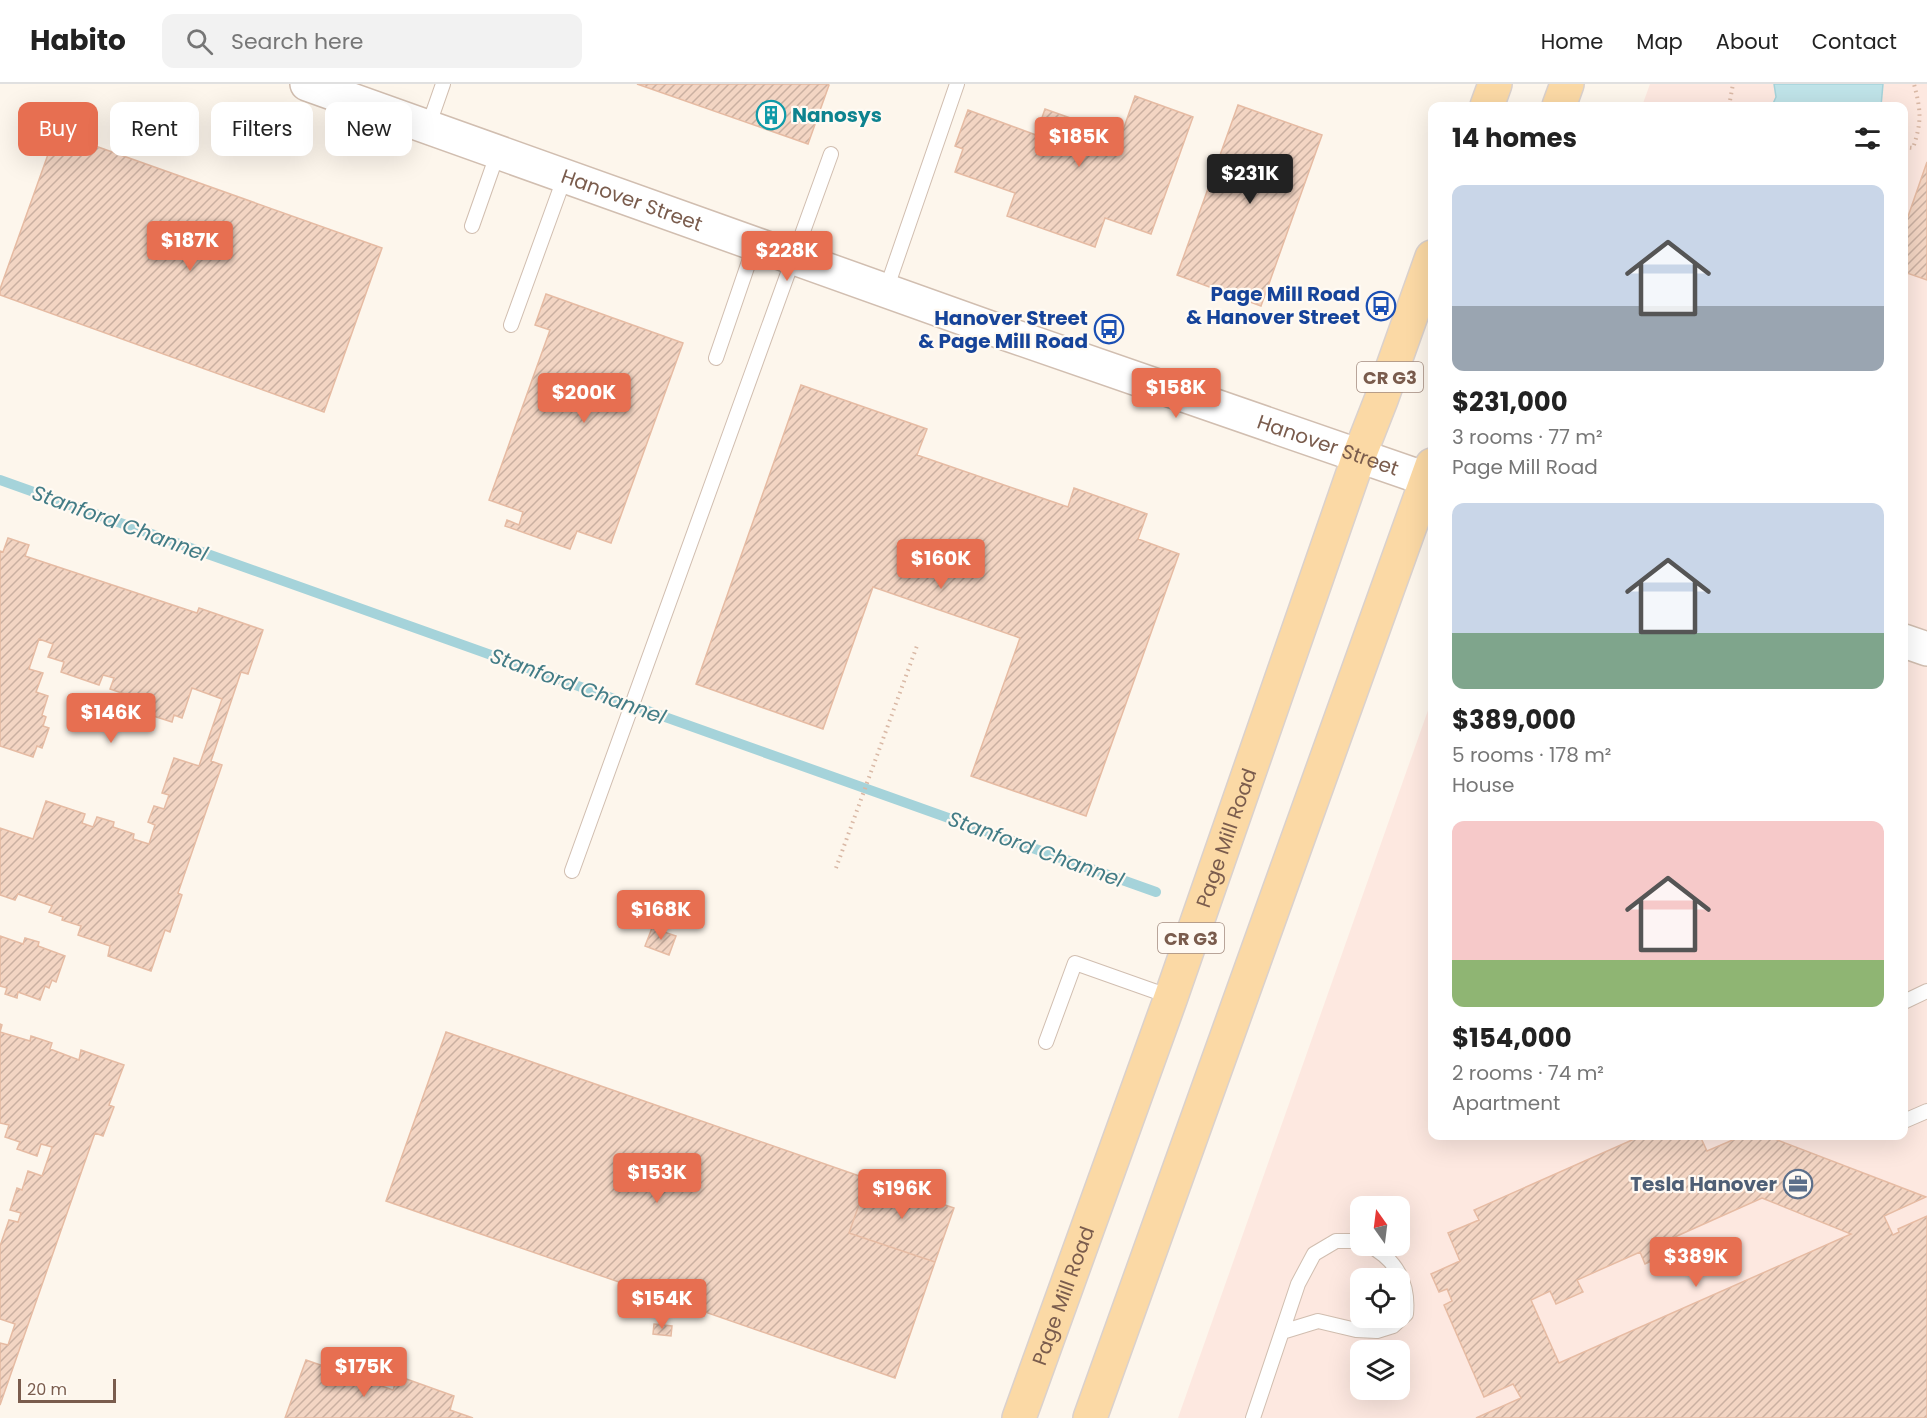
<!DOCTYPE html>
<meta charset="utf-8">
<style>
:root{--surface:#fff;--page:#f2f2f2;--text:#222;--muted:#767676;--line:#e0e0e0;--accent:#e76f51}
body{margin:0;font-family:Poppins,sans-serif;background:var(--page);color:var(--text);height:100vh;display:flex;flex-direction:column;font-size:22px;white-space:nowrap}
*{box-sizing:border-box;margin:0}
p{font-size:20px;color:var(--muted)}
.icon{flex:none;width:33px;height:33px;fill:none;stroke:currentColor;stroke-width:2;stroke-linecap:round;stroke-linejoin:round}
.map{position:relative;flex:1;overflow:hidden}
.drawer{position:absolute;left:1428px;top:18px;width:480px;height:1038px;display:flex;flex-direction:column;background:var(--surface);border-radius:12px;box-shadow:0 6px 24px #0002}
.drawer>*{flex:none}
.banner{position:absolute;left:18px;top:18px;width:570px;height:54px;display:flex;gap:12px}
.needle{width:39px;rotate:346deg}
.buttons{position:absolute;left:1350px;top:1112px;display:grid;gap:12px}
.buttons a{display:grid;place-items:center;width:60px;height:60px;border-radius:12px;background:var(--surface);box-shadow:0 6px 24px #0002;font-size:30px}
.scale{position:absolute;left:18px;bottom:15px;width:98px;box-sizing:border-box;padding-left:6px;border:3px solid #7a5c4d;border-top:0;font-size:16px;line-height:21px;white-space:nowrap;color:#7a5c4d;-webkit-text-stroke:4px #fffaf3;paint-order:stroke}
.price{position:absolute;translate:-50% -51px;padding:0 14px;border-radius:6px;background:var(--accent);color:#fff;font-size:20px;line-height:39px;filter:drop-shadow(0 2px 3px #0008)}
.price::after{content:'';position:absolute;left:50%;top:36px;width:18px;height:14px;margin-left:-9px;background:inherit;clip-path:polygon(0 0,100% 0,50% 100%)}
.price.on{background:#222;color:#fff}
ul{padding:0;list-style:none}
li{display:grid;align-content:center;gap:12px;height:318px;padding:0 24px}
li span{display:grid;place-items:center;height:186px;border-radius:12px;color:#555}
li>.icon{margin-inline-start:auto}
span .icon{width:108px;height:108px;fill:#fffc;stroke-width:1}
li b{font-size:26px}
h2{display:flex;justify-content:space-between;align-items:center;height:72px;padding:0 24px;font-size:26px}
.tag{padding:0 21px;border-radius:12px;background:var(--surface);box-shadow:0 6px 24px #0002;font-size:21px;line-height:54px}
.tag.on{background:var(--accent);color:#fff}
header{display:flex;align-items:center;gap:36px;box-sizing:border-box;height:84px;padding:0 30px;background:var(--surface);border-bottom:2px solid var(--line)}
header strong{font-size:28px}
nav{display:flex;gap:33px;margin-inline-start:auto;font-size:21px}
.search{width:420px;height:54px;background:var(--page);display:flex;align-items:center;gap:15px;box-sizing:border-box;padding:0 21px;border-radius:12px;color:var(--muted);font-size:22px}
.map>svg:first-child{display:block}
.commercial{fill:#fde8e0;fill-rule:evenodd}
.water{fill:#bfe3e8;stroke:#a5d3da;stroke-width:1.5}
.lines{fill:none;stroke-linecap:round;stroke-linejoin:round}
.stream{stroke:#a5d3da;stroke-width:10}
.building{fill:url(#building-hatch);stroke:#e6bba3;stroke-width:1.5;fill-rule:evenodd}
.service-casing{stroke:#d1beb0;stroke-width:16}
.tertiary-casing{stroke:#d1beb0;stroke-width:36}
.primary-casing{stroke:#dad1cd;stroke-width:36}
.path{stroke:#d9b8a5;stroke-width:4;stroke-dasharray:1.5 4.5;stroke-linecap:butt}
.service{stroke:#fff;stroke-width:14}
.tertiary{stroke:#fff;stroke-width:33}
.primary{stroke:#fbd9a5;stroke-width:33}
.labels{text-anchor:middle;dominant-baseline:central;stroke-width:4.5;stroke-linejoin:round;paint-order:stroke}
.shield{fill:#fffaf3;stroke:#a28b7f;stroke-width:1.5}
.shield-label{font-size:18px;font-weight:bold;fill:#7a5c4d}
.culture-label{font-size:20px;font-weight:bold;fill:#0d838f;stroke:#fffaf3;text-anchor:start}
.street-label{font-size:20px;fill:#7a5c4d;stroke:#fffaf3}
.transit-label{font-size:20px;font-weight:bold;fill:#164399;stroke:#fffaf3;text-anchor:end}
.service-label{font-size:20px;font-weight:bold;fill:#4e5e75;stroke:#fffaf3;text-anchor:end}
.water-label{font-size:21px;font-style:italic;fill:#437c86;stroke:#fffaf3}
</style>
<header>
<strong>Habito</strong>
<div class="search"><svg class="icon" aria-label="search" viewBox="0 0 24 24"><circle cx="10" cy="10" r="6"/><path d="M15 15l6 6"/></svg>Search here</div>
<nav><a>Home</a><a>Map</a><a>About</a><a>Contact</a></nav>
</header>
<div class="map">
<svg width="1927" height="1334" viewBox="0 0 1927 1334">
<defs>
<pattern id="building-hatch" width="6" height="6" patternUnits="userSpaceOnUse" patternTransform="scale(1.5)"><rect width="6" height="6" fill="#f3d5c3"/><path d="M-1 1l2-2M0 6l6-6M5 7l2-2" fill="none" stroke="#cab0a1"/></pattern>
</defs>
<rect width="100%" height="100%" fill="#fdf6ec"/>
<path class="commercial" d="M 1650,0 L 1927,0 L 1927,1334 L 1178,1334 L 1432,615 L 1432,1052 L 1904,1052 L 1904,22 L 1642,22 ZM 1360,1122 L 1400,1122 L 1400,1161 L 1360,1161 ZM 1360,1194 L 1400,1194 L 1400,1233 L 1360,1233 ZM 1360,1266 L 1400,1266 L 1400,1305 L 1360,1305 Z"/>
<path class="water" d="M 1774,0 L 1883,0 L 1881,22 L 1772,22 L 1776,13 Z"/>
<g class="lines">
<path class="stream" d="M 0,396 L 1156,808"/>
</g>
<path class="building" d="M 637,0 L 827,0 L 829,1 L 808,60 Z
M 1135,12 L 1193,33 L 1151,150 L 1105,134 L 1095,163 L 1007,132 L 1015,109 L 955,88 L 963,65 L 955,62 L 968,26 L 1036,51 L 1045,25 L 1121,52 Z
M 1238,21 L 1322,51 L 1261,222 L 1177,191 Z
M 56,48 L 382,164 L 324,328 L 0,211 L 0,205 Z
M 1927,78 L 1927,196 L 1904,188 L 1904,144 Z
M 546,210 L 683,259 L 611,459 L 577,447 L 570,465 L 505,442 L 507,436 L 519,441 L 523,428 L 489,416 L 550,246 L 535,241 Z
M 801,301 L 927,345 L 917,371 L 1068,423 L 1074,404 L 1147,430 L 1138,455 L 1179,470 L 1086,732 L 971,692 L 1020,554 L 873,503 L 823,645 L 696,600 Z
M 8,454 L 29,461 L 25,472 L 197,529 L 199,524 L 263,546 L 248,590 L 241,588 L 211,677 L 222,681 L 178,809 L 182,811 L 170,848 L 165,846 L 151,887 L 108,872 L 110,862 L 78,851 L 81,842 L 62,836 L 63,833 L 49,828 L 52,822 L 18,810 L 15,816 L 0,811 L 0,744 L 33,755 L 46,717 L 85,730 L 82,739 L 93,743 L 97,733 L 114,738 L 113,743 L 134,750 L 133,755 L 149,760 L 155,741 L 148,738 L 154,722 L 164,725 L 169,711 L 162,709 L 174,674 L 199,682 L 222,615 L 192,604 L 182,634 L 174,631 L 172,638 L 144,629 L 148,618 L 110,605 L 114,594 L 103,591 L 99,601 L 61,588 L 64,578 L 48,573 L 53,560 L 39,555 L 29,585 L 43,589 L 36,608 L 48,612 L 42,631 L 46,633 L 43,642 L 49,644 L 42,664 L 37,662 L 33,673 L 0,662 L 0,467 L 3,468 Z
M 652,844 L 676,852 L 669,871 L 645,862 Z
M 0,852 L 23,860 L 25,854 L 39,858 L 38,862 L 65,872 L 56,898 L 52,896 L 49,904 L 45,902 L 40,916 L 18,908 L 17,914 L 5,910 L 7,904 L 0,902 Z
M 0,940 L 2,941 L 0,948 L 30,957 L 31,952 L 52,959 L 50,965 L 79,976 L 81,966 L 124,981 L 109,1021 L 114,1023 L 103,1052 L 95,1049 L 0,1321 L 0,1259 L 8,1261 L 15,1240 L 0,1235 L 0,1162 L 9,1136 L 18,1138 L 21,1129 L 10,1126 L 17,1104 L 22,1106 L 28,1087 L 42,1092 L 52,1063 L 41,1060 L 37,1072 L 17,1065 L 20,1058 L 5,1053 L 9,1041 L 0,1039 Z
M 446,948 L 868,1095 L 849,1149 L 935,1178 L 895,1294 L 386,1117 Z
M 1641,1052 L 1661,1052 L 1662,1053 L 1665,1052 L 1700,1052 L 1707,1067 L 1742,1052 L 1767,1052 L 1926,1113 L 1884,1132 L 1893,1151 L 1899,1148 L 1898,1145 L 1927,1132 L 1927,1334 L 1476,1334 L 1521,1314 L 1513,1300 L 1484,1313 L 1444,1221 L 1452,1217 L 1447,1205 L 1439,1208 L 1431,1190 L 1460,1177 L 1448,1149 L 1479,1136 L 1474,1126 ZM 1762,1114 L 1851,1150 L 1559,1279 L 1531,1216 L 1550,1207 L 1556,1220 L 1583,1208 L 1577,1196 L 1640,1168 L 1645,1180 L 1673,1167 L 1668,1156 Z
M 868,1095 L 954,1124 L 935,1178 L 849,1149 Z
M 654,1240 L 672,1242 L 671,1252 L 653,1250 Z
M 306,1276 L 393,1306 L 398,1292 L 454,1312 L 450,1326 L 473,1334 L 285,1334 Z"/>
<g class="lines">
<g class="service-casing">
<path id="service" d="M 428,43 L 443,0
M 472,142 L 498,68
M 886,206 L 957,0
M 511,241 L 565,92
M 716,274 L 755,160
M 572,787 L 831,70
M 1904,918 L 1927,907
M 1046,958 L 1075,879 L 1171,913
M 1904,1037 L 1927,1027
M 1282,1248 L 1318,1237 L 1356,1246 L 1377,1247 L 1393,1242 L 1406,1230 C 1409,1199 1396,1175 1368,1161
M 1253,1334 L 1298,1200 L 1314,1170 L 1336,1157 L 1360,1157"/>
</g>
<g class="tertiary-casing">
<g id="tertiary">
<path id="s1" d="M 307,0 L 1010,251 L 1432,397"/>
<path d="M 1904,557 L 1927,565"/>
</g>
</g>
<g class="primary-casing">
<g id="primary">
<path d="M 1487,22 L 1495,0"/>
<path d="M 1559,22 L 1567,0"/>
<path id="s2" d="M 1019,1334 L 1171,913 L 1359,372 L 1381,316 L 1432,173"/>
<path d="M 1090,1334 L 1432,381"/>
</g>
</g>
<path class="path" d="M 1729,22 L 1733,0
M 1904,63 L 1913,64 C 1922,37 1921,27 1914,0
M 836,784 L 918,559"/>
<use href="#service" class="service"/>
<use href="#tertiary" class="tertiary"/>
<use href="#primary" class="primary"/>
</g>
<defs>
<g id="building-ring" transform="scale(1.5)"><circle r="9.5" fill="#fffaf3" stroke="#0f9aa8" stroke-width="1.5"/><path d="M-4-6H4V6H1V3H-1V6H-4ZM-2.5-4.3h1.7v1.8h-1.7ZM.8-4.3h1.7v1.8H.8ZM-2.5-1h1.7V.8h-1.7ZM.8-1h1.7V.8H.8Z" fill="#0f9aa8"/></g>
<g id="bus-ring" transform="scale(1.5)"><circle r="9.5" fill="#fffaf3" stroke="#1a4fb4" stroke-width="1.5"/><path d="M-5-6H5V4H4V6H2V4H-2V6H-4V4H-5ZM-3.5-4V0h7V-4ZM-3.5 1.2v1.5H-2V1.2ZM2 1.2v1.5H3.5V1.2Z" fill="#1a4fb4"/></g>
<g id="office-ring" transform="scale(1.5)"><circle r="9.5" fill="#fffaf3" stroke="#5c6f8a" stroke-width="1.5"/><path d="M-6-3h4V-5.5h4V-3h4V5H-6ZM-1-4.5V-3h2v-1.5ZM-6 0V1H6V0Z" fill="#5c6f8a"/></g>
</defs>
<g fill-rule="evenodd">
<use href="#building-ring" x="771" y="31"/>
<use href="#bus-ring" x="1381" y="222"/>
<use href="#bus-ring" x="1109" y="245"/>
<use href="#office-ring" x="1798" y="1100"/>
</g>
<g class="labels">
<g class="shield">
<rect x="1357" y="278" width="66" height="30" rx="4.5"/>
<rect x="1158" y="839" width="66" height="30" rx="4.5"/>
</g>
<g class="shield-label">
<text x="1390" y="293">CR G3</text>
<text x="1191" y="854">CR G3</text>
</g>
<g class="culture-label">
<text x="792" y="31">Nanosys</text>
</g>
<g class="street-label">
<text stroke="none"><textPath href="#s1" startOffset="345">Hanover Street</textPath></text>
<text stroke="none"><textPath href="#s1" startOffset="1083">Hanover Street</textPath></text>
<text stroke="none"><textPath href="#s2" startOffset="616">Page Mill Road</textPath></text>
<text stroke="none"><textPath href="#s2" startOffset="130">Page Mill Road</textPath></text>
</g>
<g class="transit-label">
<text x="1360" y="210">Page Mill Road<tspan x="1360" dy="23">&amp; Hanover Street</tspan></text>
<text x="1088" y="234">Hanover Street<tspan x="1088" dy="23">&amp; Page Mill Road</tspan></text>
</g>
<g class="service-label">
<text x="1777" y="1100">Tesla Hanover</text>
</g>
<g class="water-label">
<text transform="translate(120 439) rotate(20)">Stanford Channel</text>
<text transform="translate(578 602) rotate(20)">Stanford Channel</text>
<text transform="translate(1036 765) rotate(20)">Stanford Channel</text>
</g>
</g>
</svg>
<div class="buttons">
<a><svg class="needle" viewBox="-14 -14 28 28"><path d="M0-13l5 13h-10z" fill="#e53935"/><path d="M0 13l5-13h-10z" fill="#767676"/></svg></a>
<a><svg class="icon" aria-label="locate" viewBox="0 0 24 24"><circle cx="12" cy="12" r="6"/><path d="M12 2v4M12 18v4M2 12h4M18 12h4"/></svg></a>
<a><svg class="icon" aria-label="layers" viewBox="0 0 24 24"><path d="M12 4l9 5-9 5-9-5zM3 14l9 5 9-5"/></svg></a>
</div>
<div class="scale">20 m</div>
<b class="price" style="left:1079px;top:84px">$185K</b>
<b class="price on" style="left:1250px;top:121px">$231K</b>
<b class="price" style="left:190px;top:188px">$187K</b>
<b class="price" style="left:787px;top:198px">$228K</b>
<b class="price" style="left:1176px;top:335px">$158K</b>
<b class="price" style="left:584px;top:340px">$200K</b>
<b class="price" style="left:941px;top:506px">$160K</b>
<b class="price" style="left:111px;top:660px">$146K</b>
<b class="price" style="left:661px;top:857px">$168K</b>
<b class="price" style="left:657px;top:1120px">$153K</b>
<b class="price" style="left:902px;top:1136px">$196K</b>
<b class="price" style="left:1696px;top:1204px">$389K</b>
<b class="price" style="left:662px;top:1246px">$154K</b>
<b class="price" style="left:364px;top:1314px">$175K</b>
<div class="banner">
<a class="tag on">Buy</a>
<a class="tag">Rent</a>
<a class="tag">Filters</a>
<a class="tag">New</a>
</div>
<section class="drawer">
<h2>14 homes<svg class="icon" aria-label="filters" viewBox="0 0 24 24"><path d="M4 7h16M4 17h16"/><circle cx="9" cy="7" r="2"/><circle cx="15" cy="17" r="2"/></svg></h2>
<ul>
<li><span style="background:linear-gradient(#c9d6e8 65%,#9aa5b1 0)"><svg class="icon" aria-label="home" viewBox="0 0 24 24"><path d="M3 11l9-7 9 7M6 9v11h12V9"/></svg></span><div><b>$231,000</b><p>3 rooms · 77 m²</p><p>Page Mill Road</p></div></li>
<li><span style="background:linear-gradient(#c9d6e8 70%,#7fa58c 0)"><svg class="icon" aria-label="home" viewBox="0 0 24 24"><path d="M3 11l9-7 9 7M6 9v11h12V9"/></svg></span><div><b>$389,000</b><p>5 rooms · 178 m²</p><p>House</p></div></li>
<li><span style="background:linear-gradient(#f6c9c9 75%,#8fb573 0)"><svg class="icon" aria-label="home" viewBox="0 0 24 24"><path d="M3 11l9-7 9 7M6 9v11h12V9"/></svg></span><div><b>$154,000</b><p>2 rooms · 74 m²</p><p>Apartment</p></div></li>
</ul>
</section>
</div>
